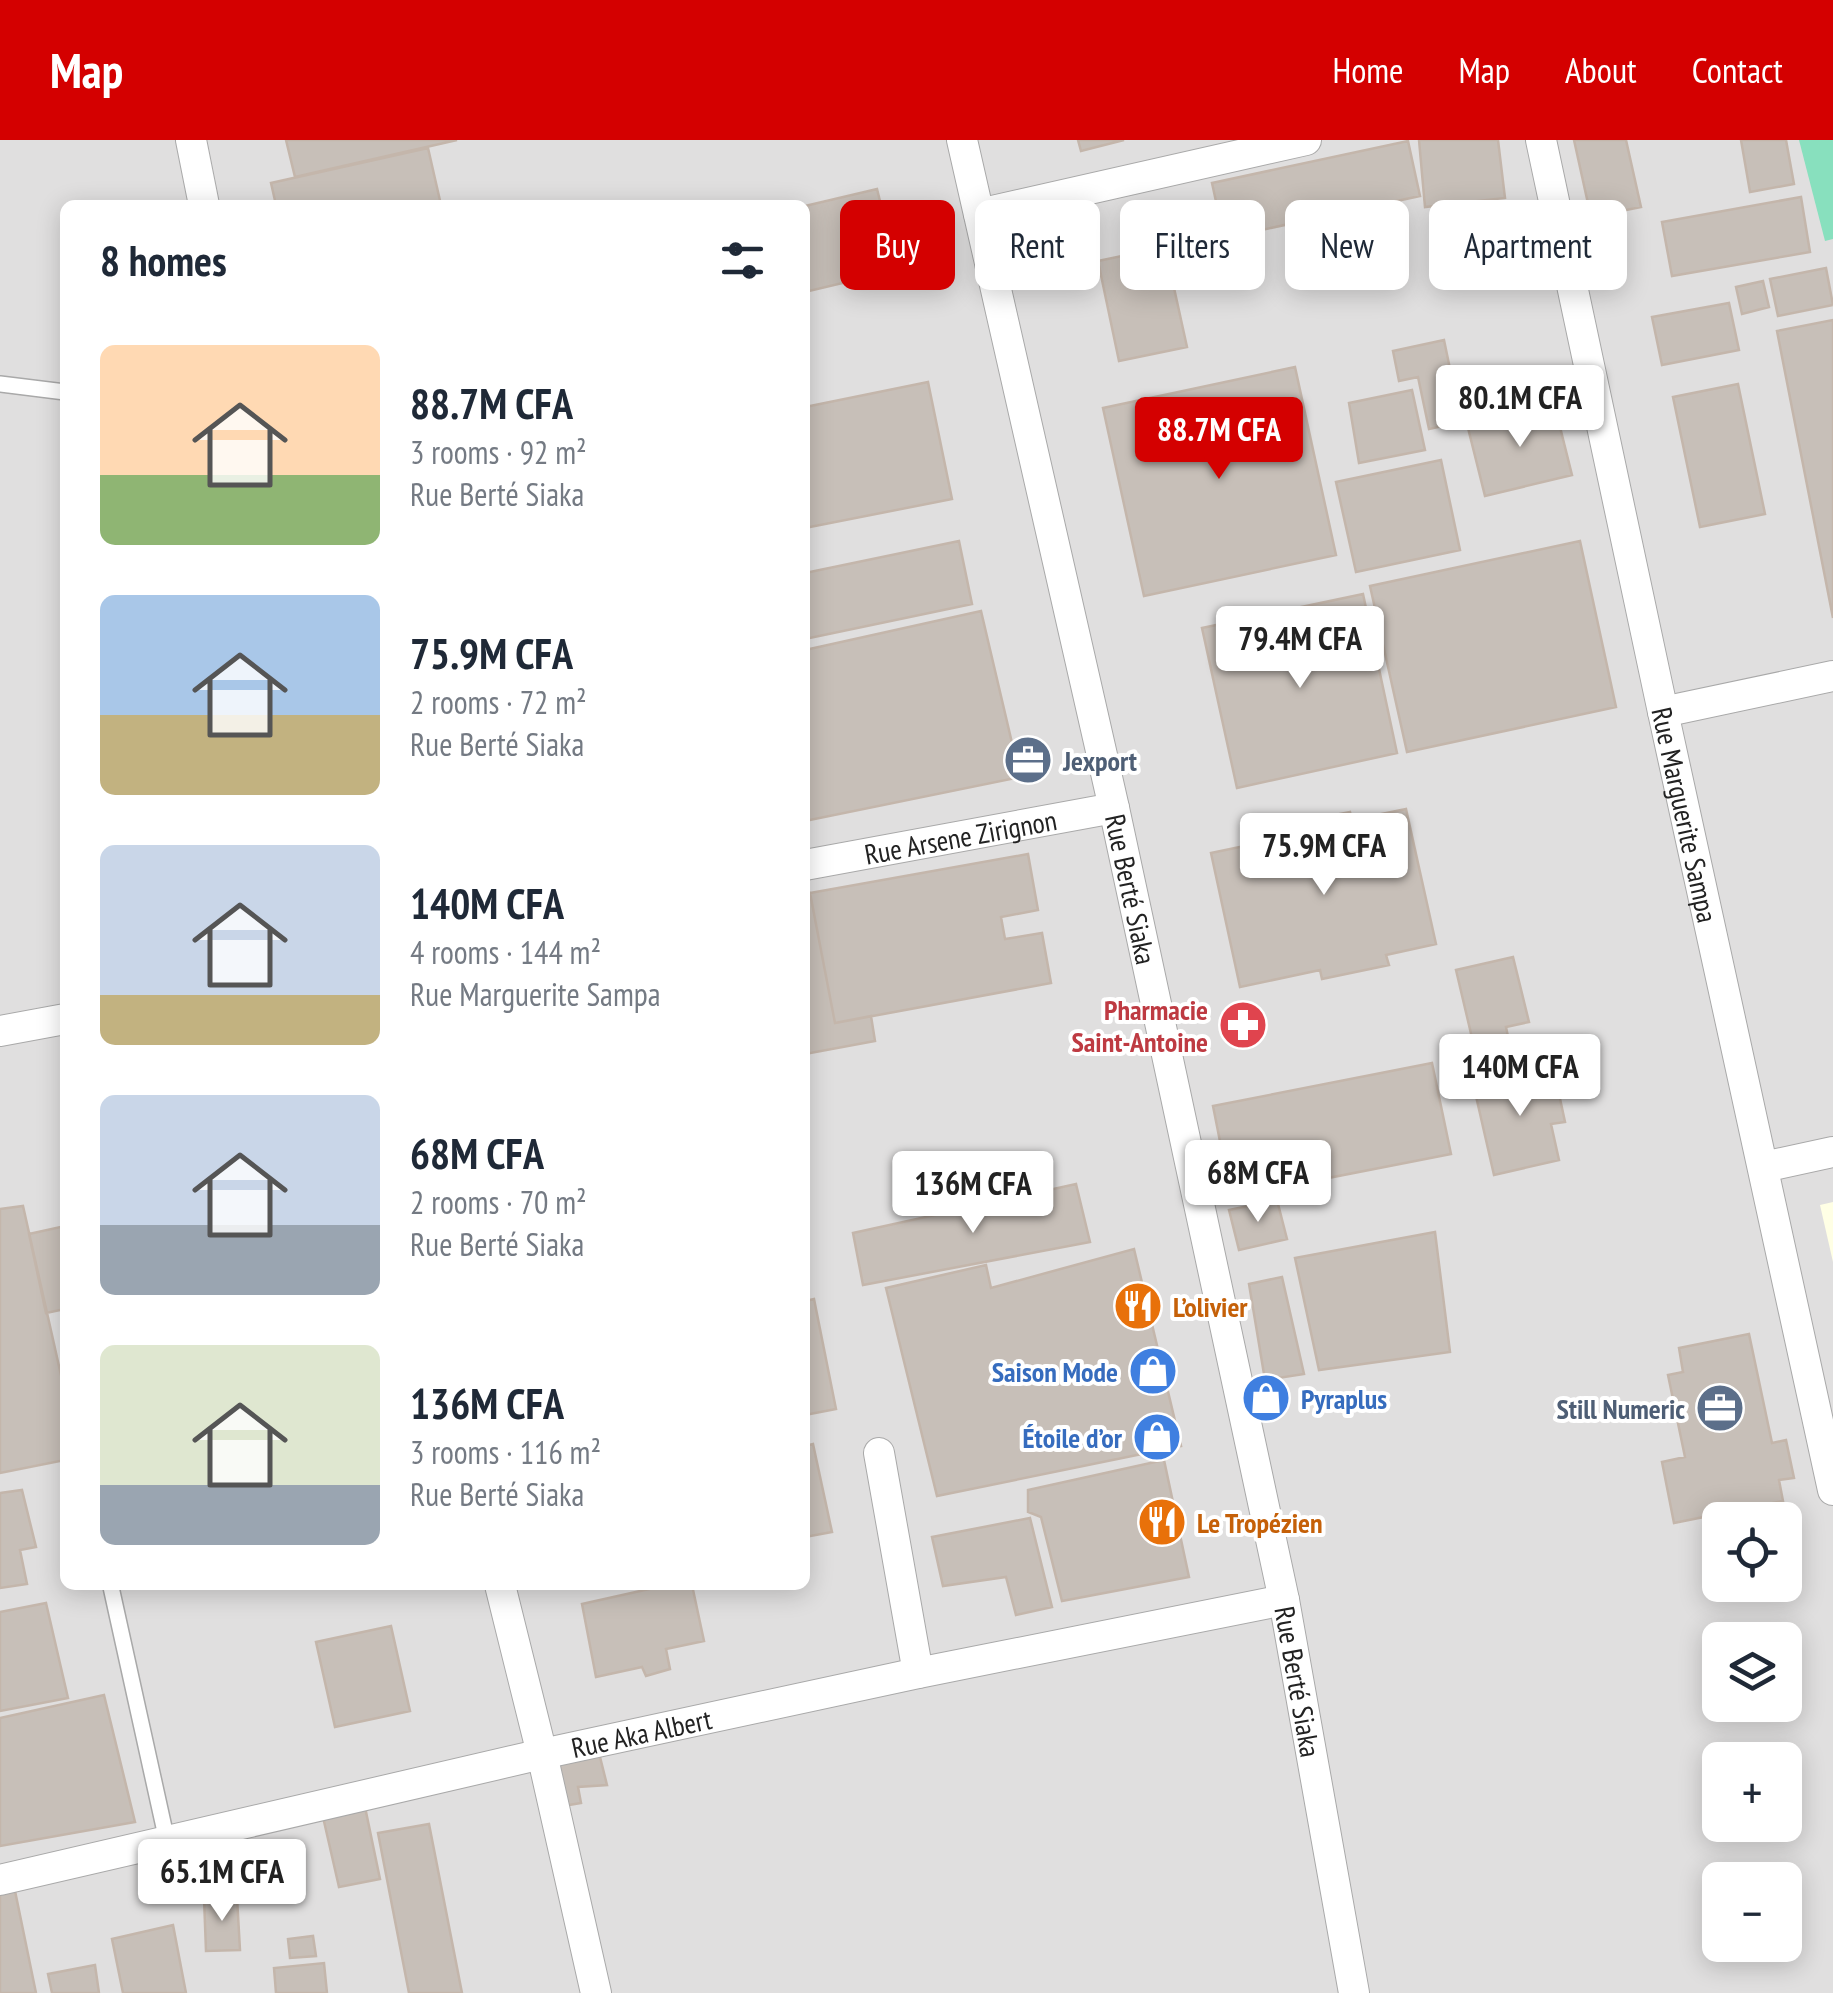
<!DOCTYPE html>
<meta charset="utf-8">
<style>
:root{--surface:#fff;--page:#f6f6f7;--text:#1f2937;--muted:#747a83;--accent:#d40000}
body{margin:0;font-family:"PT Sans Narrow",sans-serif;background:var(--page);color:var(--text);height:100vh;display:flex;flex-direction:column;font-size:38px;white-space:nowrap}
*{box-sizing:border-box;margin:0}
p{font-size:32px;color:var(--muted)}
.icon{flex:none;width:55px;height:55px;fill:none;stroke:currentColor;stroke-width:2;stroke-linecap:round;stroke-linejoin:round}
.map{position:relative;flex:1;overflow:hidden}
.panel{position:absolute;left:60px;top:60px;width:750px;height:1390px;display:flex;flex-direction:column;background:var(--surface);border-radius:15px;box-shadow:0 5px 25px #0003}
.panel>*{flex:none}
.banner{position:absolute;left:840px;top:60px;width:842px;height:90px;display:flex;gap:20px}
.fabs{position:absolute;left:1702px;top:1362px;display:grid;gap:20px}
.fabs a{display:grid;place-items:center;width:100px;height:100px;border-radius:15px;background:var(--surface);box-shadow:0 5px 25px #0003;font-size:50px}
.price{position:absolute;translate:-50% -85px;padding:0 22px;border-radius:10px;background:#fff;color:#222;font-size:32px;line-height:65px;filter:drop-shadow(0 2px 5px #0008)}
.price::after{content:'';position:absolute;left:50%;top:60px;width:30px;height:22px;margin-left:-15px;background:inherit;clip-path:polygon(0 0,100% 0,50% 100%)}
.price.selected{background:var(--accent);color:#fff}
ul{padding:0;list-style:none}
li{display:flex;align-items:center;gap:30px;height:250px;padding:0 40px}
li span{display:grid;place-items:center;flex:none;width:280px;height:200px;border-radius:15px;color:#555}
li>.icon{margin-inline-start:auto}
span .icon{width:120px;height:120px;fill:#fffc;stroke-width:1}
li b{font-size:42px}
h2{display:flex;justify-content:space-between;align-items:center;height:120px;padding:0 40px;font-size:42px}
.chip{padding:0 35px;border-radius:15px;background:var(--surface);box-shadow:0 5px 25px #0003;font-size:35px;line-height:90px}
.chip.selected{background:var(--accent);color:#fff}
header{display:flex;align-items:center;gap:60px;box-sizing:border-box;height:140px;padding:0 50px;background:var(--accent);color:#fff}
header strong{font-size:48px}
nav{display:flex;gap:55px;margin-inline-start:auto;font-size:35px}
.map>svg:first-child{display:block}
.residential{fill:#e0dfdf;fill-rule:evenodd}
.education{fill:#ffffe5}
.pitch{fill:#88e0be}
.building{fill:#c7bfb8;stroke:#c4b6ab;stroke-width:2.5}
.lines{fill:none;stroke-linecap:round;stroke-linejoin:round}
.service-casing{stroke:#a9a9a9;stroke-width:18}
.minor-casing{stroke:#a9a9a9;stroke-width:32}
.service{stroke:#fff;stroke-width:15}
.minor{stroke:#fff;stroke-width:30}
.labels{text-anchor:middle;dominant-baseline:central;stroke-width:8;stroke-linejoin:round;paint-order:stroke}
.service-label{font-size:28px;font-weight:bold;fill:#4e5e75;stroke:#fff;text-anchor:start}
.street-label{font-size:28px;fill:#222;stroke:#fff}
.health-label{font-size:28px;font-weight:bold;fill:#be3a42;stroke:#fff;text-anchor:end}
.food-label{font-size:28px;font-weight:bold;fill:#c56008;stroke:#fff;text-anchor:start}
.shop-label{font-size:28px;font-weight:bold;fill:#366cbe;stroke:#fff;text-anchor:end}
</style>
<header>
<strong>Map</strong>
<nav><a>Home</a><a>Map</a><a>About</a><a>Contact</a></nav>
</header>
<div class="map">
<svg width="1833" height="1853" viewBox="0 0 1833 1853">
<rect width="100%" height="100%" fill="#f2efe9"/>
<path class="residential" d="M 0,0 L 1833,0 L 1833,1853 L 0,1853 ZM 65,65 L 805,65 L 805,1445 L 65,1445 ZM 1720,1380 L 1785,1380 L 1785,1445 L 1720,1445 ZM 1720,1500 L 1785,1500 L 1785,1565 L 1720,1565 ZM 1720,1620 L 1785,1620 L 1785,1685 L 1720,1685 ZM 1720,1740 L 1785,1740 L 1785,1805 L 1720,1805 Z"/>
<path class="education" d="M 1833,1062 L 1833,1122 L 1820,1065 Z"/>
<path class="pitch" d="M 1799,0 L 1833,0 L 1833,99 L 1825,101 Z"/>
<path class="building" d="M 286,0 L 457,0 L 295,37 Z
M 1078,0 L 1124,0 L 1081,11 Z
M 1419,0 L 1498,0 L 1505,58 L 1425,67 Z
M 1574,0 L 1626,0 L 1641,67 L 1591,77 Z
M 1741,0 L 1786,0 L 1794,44 L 1750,52 Z
M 1408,1 L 1420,56 L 1224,98 L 1212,43 Z
M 428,8 L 441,65 L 276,65 L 271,43 Z
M 877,49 L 897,130 L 805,152 L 805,66 Z
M 1801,57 L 1810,112 L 1672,136 L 1662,82 Z
M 1515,67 L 1519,93 L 1438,106 L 1434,80 Z
M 1519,103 L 1523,129 L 1442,144 L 1437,118 Z
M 1165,107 L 1187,207 L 1119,221 L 1098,121 Z
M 1826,128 L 1833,165 L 1778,176 L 1770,139 Z
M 1763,141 L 1769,167 L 1742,174 L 1736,147 Z
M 1729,163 L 1739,210 L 1662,225 L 1652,177 Z
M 1833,180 L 1833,478 L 1777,191 Z
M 1444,200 L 1461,282 L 1429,289 L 1418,237 L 1399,241 L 1393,211 Z
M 1295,227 L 1336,415 L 1144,456 L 1103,268 Z
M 928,242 L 952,359 L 805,388 L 805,267 Z
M 1738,244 L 1765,374 L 1700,387 L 1673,257 Z
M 1412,250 L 1425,310 L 1359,323 L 1349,263 Z
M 1554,263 L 1572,335 L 1485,356 L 1467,284 Z
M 1441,320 L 1460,410 L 1356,432 L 1336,342 Z
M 959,401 L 972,464 L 805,499 L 805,433 Z
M 1580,401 L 1616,567 L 1407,612 L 1370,446 Z
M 1363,454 L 1397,613 L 1237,648 L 1202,488 Z
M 981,471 L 1020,637 L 805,681 L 805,510 Z
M 1406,669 L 1436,804 L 1386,815 L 1389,825 L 1322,839 L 1320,830 L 1240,847 L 1211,713 L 1288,697 L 1285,685 L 1350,672 L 1352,680 Z
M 1028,714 L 1038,770 L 1001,777 L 1005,799 L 1042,793 L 1051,843 L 835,883 L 810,753 Z
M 810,753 L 835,883 L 871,876 L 875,901 L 805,914 L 805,754 Z
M 1513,817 L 1529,882 L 1506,887 L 1511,911 L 1477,919 L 1456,830 Z
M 1432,923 L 1451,1014 L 1231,1057 L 1213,966 Z
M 1553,926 L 1565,982 L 1551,984 L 1559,1020 L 1494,1035 L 1473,943 Z
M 1076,1044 L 1090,1102 L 863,1145 L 853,1093 Z
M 1277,1060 L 1287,1099 L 1239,1110 L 1229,1070 Z
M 23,1066 L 65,1253 L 65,1320 L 0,1333 L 0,1069 Z
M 65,1086 L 65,1169 L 46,1173 L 29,1094 Z
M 1435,1092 L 1450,1212 L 1319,1230 L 1295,1118 Z
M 1134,1109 L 1181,1306 L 937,1356 L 886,1148 L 986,1125 L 991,1148 Z
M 1282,1137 L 1304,1234 L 1265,1240 L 1249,1144 Z
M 814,1159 L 836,1269 L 805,1275 L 805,1161 Z
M 1749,1194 L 1772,1303 L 1786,1300 L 1794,1338 L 1779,1340 L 1783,1361 L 1674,1383 L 1662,1322 L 1685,1317 L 1668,1235 L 1683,1232 L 1679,1208 Z
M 813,1304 L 832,1392 L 805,1397 L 805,1306 Z
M 1164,1320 L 1189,1437 L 1062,1461 L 1041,1377 L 1028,1372 L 1028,1350 Z
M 22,1350 L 36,1407 L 20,1410 L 27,1444 L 0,1448 L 0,1353 Z
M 1030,1378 L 1052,1467 L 1016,1475 L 1006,1437 L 943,1446 L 932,1397 Z
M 667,1445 L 692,1445 L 704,1501 L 666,1509 L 670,1529 L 646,1536 L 642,1527 L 596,1537 L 582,1464 Z
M 46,1463 L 68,1558 L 0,1571 L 0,1472 Z
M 391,1486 L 410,1571 L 335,1587 L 316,1502 Z
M 104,1555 L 135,1682 L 0,1706 L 0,1578 Z
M 598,1609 L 607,1645 L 578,1647 L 581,1663 L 563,1666 L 552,1621 Z
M 365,1667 L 380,1739 L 339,1747 L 323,1677 Z
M 429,1684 L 462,1853 L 409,1853 L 378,1693 Z
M 14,1746 L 36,1853 L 0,1853 L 0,1750 Z
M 237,1757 L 240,1810 L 206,1811 L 204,1758 Z
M 173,1785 L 186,1853 L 123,1853 L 112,1799 Z
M 313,1796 L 316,1816 L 290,1818 L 288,1799 Z
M 324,1823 L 327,1853 L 276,1853 L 274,1828 Z
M 95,1825 L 99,1853 L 52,1853 L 48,1834 Z"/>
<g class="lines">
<g class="service-casing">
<path id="service" d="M 0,244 L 65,252
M 111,1447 L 167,1701"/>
</g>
<g class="minor-casing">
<g id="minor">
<path d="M 191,0 L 204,65"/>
<path id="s1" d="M 962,0 L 1114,668 L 1284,1460 L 1354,1853"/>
<path id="s2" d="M 1541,0 L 1663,572 L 1833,1350"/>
<path d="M 979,74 L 1306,0"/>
<path d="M 1663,572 L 1833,536"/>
<path id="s3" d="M 805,725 L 1114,668"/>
<path d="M 0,891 L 65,879"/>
<path d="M 1763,1027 L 1833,1012"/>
<path d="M 879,1313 L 918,1533"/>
<path d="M 500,1445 L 542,1614 L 596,1853"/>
<path id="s4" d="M 0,1740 L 542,1614 L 918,1533 L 1284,1460"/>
</g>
</g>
<use href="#service" class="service"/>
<use href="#minor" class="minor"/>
</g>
<defs>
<g id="office-disc" transform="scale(2.5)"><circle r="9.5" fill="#5c6f8a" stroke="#fff"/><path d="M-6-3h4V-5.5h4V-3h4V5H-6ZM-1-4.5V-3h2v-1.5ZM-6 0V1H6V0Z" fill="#fff"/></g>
<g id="pharmacy-disc" transform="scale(2.5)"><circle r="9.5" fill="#e0444e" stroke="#fff"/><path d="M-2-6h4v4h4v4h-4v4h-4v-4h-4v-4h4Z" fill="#fff"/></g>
<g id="restaurant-disc" transform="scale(2.5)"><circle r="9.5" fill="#e8710a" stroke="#fff"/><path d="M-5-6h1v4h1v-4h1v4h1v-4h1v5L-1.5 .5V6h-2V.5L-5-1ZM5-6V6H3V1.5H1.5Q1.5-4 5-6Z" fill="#fff"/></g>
<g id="shop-disc" transform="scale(2.5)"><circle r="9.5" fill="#3f7fe0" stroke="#fff"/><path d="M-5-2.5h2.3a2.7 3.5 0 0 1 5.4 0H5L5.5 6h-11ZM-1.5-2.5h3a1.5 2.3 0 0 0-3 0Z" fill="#fff"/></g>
</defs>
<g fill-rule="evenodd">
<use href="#office-disc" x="1028" y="620"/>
<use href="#pharmacy-disc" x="1243" y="885"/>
<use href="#restaurant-disc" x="1138" y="1166"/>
<use href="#shop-disc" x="1153" y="1231"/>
<use href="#shop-disc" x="1266" y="1258"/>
<use href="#office-disc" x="1720" y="1268"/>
<use href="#shop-disc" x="1157" y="1297"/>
<use href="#restaurant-disc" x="1162" y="1382"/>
</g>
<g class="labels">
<g class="service-label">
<text x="1063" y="620">Jexport</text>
<text x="1685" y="1268" text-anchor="end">Still Numeric</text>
</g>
<g class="street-label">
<text stroke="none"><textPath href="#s2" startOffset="690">Rue Marguerite Sampa</textPath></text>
<text stroke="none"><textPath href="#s3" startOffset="158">Rue Arsene Zirignon</textPath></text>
<text stroke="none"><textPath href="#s1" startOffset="768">Rue Berté Siaka</textPath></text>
<text stroke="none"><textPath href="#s1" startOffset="1578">Rue Berté Siaka</textPath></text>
<text stroke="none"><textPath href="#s4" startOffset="658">Rue Aka Albert</textPath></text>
</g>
<g class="health-label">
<text x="1208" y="869">Pharmacie<tspan x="1208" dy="32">Saint-Antoine</tspan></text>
</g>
<g class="food-label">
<text x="1173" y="1166">L’olivier</text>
<text x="1197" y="1382">Le Tropézien</text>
</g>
<g class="shop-label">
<text x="1118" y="1231">Saison Mode</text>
<text x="1301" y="1258" text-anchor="start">Pyraplus</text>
<text x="1122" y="1297">Étoile d’or</text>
</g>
</g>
</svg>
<div class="fabs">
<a><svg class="icon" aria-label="locate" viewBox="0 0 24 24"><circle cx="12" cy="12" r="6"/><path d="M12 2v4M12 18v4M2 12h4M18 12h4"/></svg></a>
<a><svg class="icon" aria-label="layers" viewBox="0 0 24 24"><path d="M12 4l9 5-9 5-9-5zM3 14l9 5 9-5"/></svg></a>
<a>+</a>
<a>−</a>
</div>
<b class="price" style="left:1520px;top:310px">80.1M CFA</b>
<b class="price selected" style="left:1219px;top:342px">88.7M CFA</b>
<b class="price" style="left:1300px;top:551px">79.4M CFA</b>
<b class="price" style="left:1324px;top:758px">75.9M CFA</b>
<b class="price" style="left:1520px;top:979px">140M CFA</b>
<b class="price" style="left:1258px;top:1085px">68M CFA</b>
<b class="price" style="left:973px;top:1096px">136M CFA</b>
<b class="price" style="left:222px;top:1784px">65.1M CFA</b>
<div class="banner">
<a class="chip selected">Buy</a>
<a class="chip">Rent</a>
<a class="chip">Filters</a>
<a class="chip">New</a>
<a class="chip">Apartment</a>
</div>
<section class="panel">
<h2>8 homes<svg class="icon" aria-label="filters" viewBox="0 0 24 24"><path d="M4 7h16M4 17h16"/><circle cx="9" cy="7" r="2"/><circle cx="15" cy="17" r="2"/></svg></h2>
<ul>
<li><span style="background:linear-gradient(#ffd9b3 65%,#8fb573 0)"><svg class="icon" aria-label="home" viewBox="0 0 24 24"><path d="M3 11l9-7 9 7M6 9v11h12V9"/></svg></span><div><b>88.7M CFA</b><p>3 rooms · 92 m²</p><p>Rue Berté Siaka</p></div></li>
<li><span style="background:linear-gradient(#a9c7e8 60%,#c2b280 0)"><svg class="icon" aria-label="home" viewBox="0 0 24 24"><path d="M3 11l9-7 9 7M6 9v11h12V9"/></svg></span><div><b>75.9M CFA</b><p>2 rooms · 72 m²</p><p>Rue Berté Siaka</p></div></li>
<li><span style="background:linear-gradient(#c9d6e8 75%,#c2b280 0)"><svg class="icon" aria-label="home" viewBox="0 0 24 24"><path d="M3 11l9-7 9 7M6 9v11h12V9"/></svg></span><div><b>140M CFA</b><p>4 rooms · 144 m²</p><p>Rue Marguerite Sampa</p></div></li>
<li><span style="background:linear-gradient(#c9d6e8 65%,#9aa5b1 0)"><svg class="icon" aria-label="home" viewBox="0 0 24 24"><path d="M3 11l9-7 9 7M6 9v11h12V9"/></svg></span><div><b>68M CFA</b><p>2 rooms · 70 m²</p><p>Rue Berté Siaka</p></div></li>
<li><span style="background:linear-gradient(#dfe7d0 70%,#9aa5b1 0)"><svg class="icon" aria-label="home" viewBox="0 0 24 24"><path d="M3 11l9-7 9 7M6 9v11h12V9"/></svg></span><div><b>136M CFA</b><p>3 rooms · 116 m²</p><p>Rue Berté Siaka</p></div></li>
</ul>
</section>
</div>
